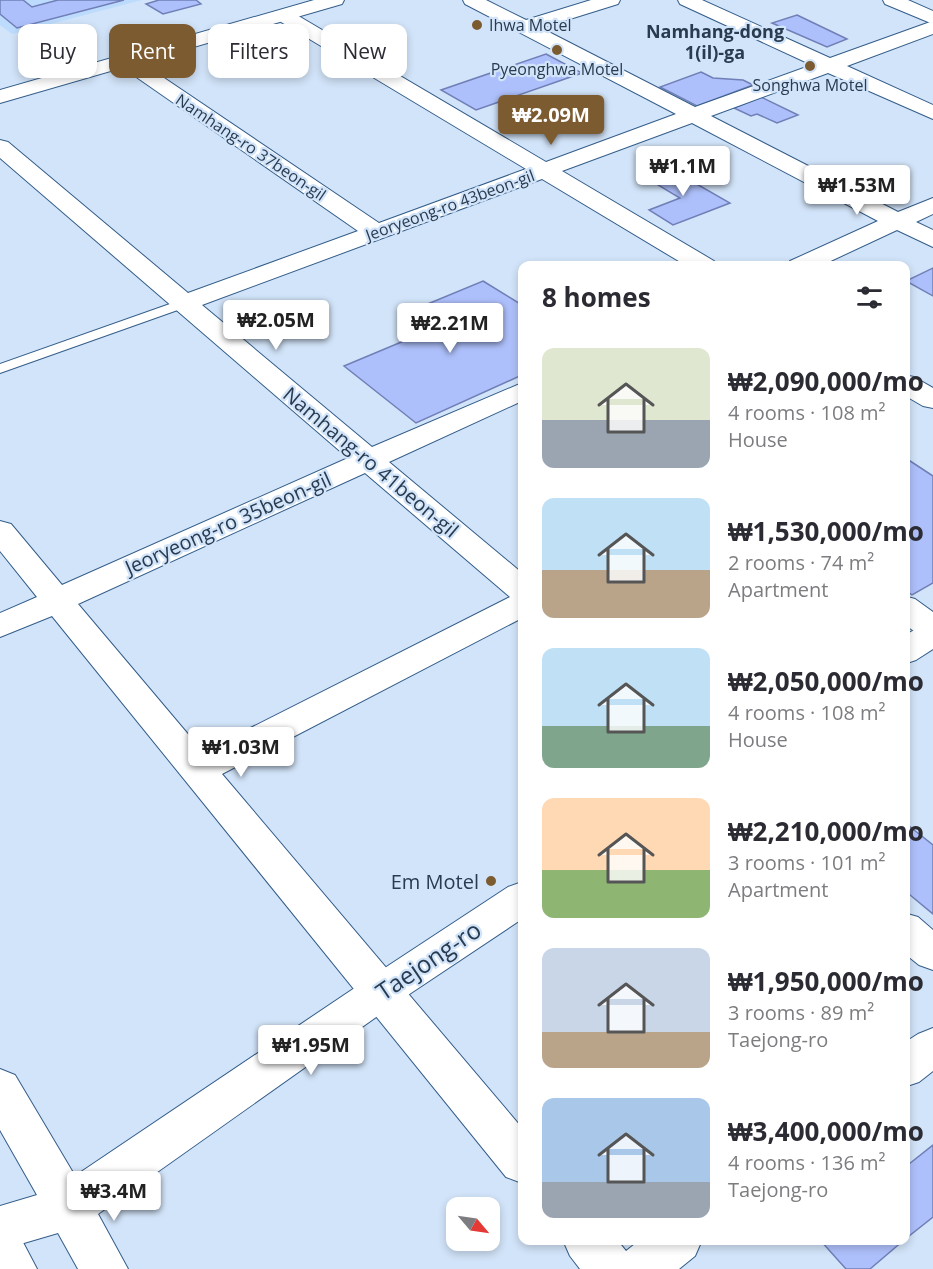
<!DOCTYPE html>
<meta charset="utf-8">
<style>
:root{--surface:#fff;--page:#f7f7f7;--text:#2b2b33;--muted:#7c7c81;--accent:#7c5b31}
body{margin:0;font-family:"Open Sans",sans-serif;background:var(--page);color:var(--text);height:100vh;display:flex;flex-direction:column;font-size:22px;white-space:nowrap}
*{box-sizing:border-box;margin:0}
p{font-size:20px;color:var(--muted)}
.icon{flex:none;width:33px;height:33px;fill:none;stroke:currentColor;stroke-width:2;stroke-linecap:round;stroke-linejoin:round}
.map{position:relative;flex:1;overflow:hidden}
.drawer{position:absolute;left:518px;top:261px;width:392px;height:984px;display:flex;flex-direction:column;background:var(--surface);border-radius:12px;box-shadow:0 3px 9px #0003}
.drawer>*{flex:none}
.banner{position:absolute;left:18px;top:24px;width:410px;height:54px;display:flex;gap:12px}
.needle{width:39px;rotate:119deg}
.buttons{position:absolute;left:446px;top:1197px;display:grid;gap:12px}
.buttons a{display:grid;place-items:center;width:54px;height:54px;border-radius:12px;background:var(--surface);box-shadow:0 3px 9px #0003;font-size:30px}
.price{position:absolute;translate:-50% -51px;padding:0 14px;border-radius:6px;background:#fff;color:#222;font-size:20px;line-height:39px;filter:drop-shadow(0 2px 3px #0008)}
.price::after{content:'';position:absolute;left:50%;top:36px;width:18px;height:14px;margin-left:-9px;background:inherit;clip-path:polygon(0 0,100% 0,50% 100%)}
.price.selected{background:var(--accent);color:#fff}
ul{padding:0;list-style:none}
li{display:flex;align-items:center;gap:18px;height:150px;padding:0 24px}
li span{display:grid;place-items:center;flex:none;width:168px;height:120px;border-radius:12px;color:#555}
li>.icon{margin-inline-start:auto}
span .icon{width:72px;height:72px;fill:#fffc;stroke-width:1}
li b{font-size:26px}
h2{display:flex;justify-content:space-between;align-items:center;height:72px;padding:0 24px;font-size:26px}
.chip{padding:0 21px;border-radius:12px;background:var(--surface);box-shadow:0 3px 9px #0003;font-size:21px;line-height:54px}
.chip.selected{background:var(--accent);color:#fff}
.map>svg:first-child{display:block}
.built{fill:#bcdbfd}
.building{fill:#aec0fb;stroke:#707fb7;stroke-width:1.5}
.lines{fill:none;stroke-linecap:round;stroke-linejoin:round}
.lane-casing{stroke:#335d89;stroke-width:2}
.street-casing{stroke:#335d89;stroke-width:2}
.secondary-casing{stroke:#335d89;stroke-width:2}
.highway-casing{stroke:#335d89;stroke-width:2}
.lane{fill:#fff;fill-rule:evenodd}
.street{fill:#fff;fill-rule:evenodd}
.secondary{fill:#fff;fill-rule:evenodd}
.highway{fill:#fff;fill-rule:evenodd}
.poi-dot{fill:#7c5b31;stroke:#d2e4f9;stroke-width:2}
.labels{text-anchor:middle;dominant-baseline:central;stroke-width:4.5;stroke-linejoin:round;paint-order:stroke}
.far-poi-label{font-size:16px;fill:#283b4f;stroke:#d2e4f9}
.far-street-label{font-size:16px;fill:#283b4f;stroke:#d2e4f9}
.far-quarter-label{font-size:18px;font-weight:bold;fill:#283b4f;stroke:#d2e4f9}
.street-label{font-size:20px;fill:#283b4f;stroke:#d2e4f9}
.poi-label{font-size:20px;fill:#283b4f;stroke:#d2e4f9;text-anchor:end}
.near-street-label{font-size:24px;fill:#283b4f;stroke:#d2e4f9}
</style>
<div class="map">
<svg width="933" height="1269" viewBox="0 0 933 1269">
<rect width="100%" height="100%" fill="#d2e4f9"/>
<path class="built" d="M 0,0 L 142,0 L 12,34 L 0,25 Z"/>
<path class="building" d="M 0,0 L 23,0 L 32,7 L 58,0 L 124,0 L 17,28 L 0,14 Z
M 159,0 L 196,0 L 201,4 L 163,14 L 146,4 Z
M 797,15 L 847,39 L 827,47 L 772,23 Z
M 546,54 L 582,73 L 476,110 L 441,90 Z
M 701,72 L 713,78 L 743,80 L 753,85 L 697,106 L 660,87 Z
M 761,97 L 798,115 L 777,123 L 757,114 L 751,116 L 734,108 Z
M 667,167 L 730,203 L 673,225 L 649,210 L 680,198 L 643,176 Z
M 933,268 L 933,296 L 906,281 Z
M 483,281 L 522,305 L 522,375 L 416,423 L 344,366 L 442,325 L 418,308 Z
M 904,457 L 933,476 L 933,583 L 912,595 L 904,590 Z
M 904,822 L 933,845 L 933,914 L 904,890 Z
M 933,1145 L 933,1217 L 904,1240 L 904,1168 Z
M 820,1240 L 904,1240 L 870,1269 L 846,1269 Z"/>
<g class="lines">
<g class="lane-casing">
<path id="lane" d="M 184,299 L 191,303 L 189,306 L 0,373 L 0,364 Z"/>
</g>
<g class="street-casing">
<path id="street" d="M 463,0 L 486,0 L 526,20 L 591,0 L 620,0 L 618,4 L 541,28 L 695,107 L 812,65 L 680,4 L 678,0 L 702,0 L 830,58 L 933,21 L 933,34 L 847,66 L 933,105 L 933,119 L 828,73 L 711,116 L 898,212 L 933,198 L 933,214 L 916,222 L 933,230 L 933,247 L 897,230 L 820,266 L 787,266 L 790,261 L 878,221 L 692,123 L 562,171 L 714,261 L 717,266 L 687,266 L 542,179 L 202,305 L 372,447 L 522,383 L 522,401 L 389,462 L 522,573 L 522,618 L 222,774 L 522,1128 L 522,1183 L 506,1177 L 52,616 L 0,637 L 0,613 L 37,597 L 0,551 L 0,521 L 11,524 L 62,585 L 348,458 L 0,158 L 0,140 L 8,142 L 188,293 L 358,231 L 119,65 L 116,61 L 119,57 L 133,57 L 379,223 L 526,169 L 276,19 L 273,15 L 276,11 L 290,11 L 546,162 L 676,114 L 465,4 ZM 365,473 L 510,597 L 203,752 L 78,604 Z
M 904,375 L 914,377 L 933,388 L 933,408 L 923,406 L 904,395 Z
M 904,596 L 915,599 L 933,612 L 933,639 L 921,636 L 904,624 Z
M 904,913 L 918,917 L 933,930 L 933,970 L 919,965 L 904,953 Z
M 933,1028 L 933,1071 L 919,1082 L 904,1087 L 904,1043 L 918,1034 Z
M 563,1240 L 617,1240 L 626,1251 L 640,1240 L 702,1240 L 695,1256 L 679,1269 L 580,1269 L 570,1256 Z"/>
</g>
<g class="secondary-casing">
<path id="secondary" d="M 314,0 L 344,0 L 342,4 L 0,103 L 0,90 Z
M 883,0 L 908,0 L 933,11 L 933,24 L 885,4 Z
M 933,623 L 933,649 L 916,660 L 904,664 L 904,636 L 921,626 Z
M 522,882 L 522,919 L 396,1003 L 98,1214 L 128,1269 L 78,1269 L 58,1233 L 0,1250 L 0,1206 L 37,1195 L 0,1130 L 0,1069 L 15,1075 L 75,1176 L 368,979 L 508,887 Z"/>
</g>
<g class="highway-casing">
<path id="highway" d="M 0,1222 L 16,1229 L 37,1269 L 0,1269 Z"/>
</g>
<use href="#lane" class="lane"/>
<use href="#street" class="street"/>
<use href="#secondary" class="secondary"/>
<use href="#highway" class="highway"/>
</g>
<g class="poi-dot">
<circle cx="477" cy="25" r="6"/>
<circle cx="557" cy="50" r="6"/>
<circle cx="810" cy="66" r="6"/>
<circle cx="491" cy="881" r="6"/>
</g>
<g class="labels">
<g class="far-poi-label">
<text x="489" y="25" text-anchor="start">Ihwa Motel</text>
<text x="557" y="69">Pyeonghwa Motel</text>
<text x="810" y="85">Songhwa Motel</text>
</g>
<g class="far-street-label">
<text transform="translate(251 147) rotate(34)">Namhang-ro 37beon-gil</text>
<text transform="translate(450 205) rotate(-20)">Jeoryeong-ro 43beon-gil</text>
</g>
<g class="far-quarter-label">
<text x="715" y="31">Namhang-dong<tspan x="715" dy="21">1(il)-ga</tspan></text>
</g>
<g class="street-label">
<text transform="translate(371 462) rotate(40)">Namhang-ro 41beon-gil</text>
<text transform="translate(228 523) rotate(-24)">Jeoryeong-ro 35beon-gil</text>
</g>
<g class="poi-label">
<text x="479" y="881">Em Motel</text>
</g>
<g class="near-street-label">
<text transform="translate(428 960) rotate(-34)">Taejong-ro</text>
</g>
</g>
</svg>
<div class="buttons">
<a><svg class="needle" viewBox="-14 -14 28 28"><path d="M0-13l5 13h-10z" fill="#e53935"/><path d="M0 13l5-13h-10z" fill="#7c7c81"/></svg></a>
</div>
<b class="price selected" style="left:551px;top:146px">₩2.09M</b>
<b class="price" style="left:683px;top:197px">₩1.1M</b>
<b class="price" style="left:857px;top:216px">₩1.53M</b>
<b class="price" style="left:276px;top:351px">₩2.05M</b>
<b class="price" style="left:450px;top:354px">₩2.21M</b>
<b class="price" style="left:241px;top:778px">₩1.03M</b>
<b class="price" style="left:311px;top:1076px">₩1.95M</b>
<b class="price" style="left:114px;top:1222px">₩3.4M</b>
<div class="banner">
<a class="chip">Buy</a>
<a class="chip selected">Rent</a>
<a class="chip">Filters</a>
<a class="chip">New</a>
</div>
<section class="drawer">
<h2>8 homes<svg class="icon" aria-label="filters" viewBox="0 0 24 24"><path d="M4 7h16M4 17h16"/><circle cx="9" cy="7" r="2"/><circle cx="15" cy="17" r="2"/></svg></h2>
<ul>
<li><span style="background:linear-gradient(#dfe7d0 60%,#9aa5b1 0)"><svg class="icon" aria-label="home" viewBox="0 0 24 24"><path d="M3 11l9-7 9 7M6 9v11h12V9"/></svg></span><div><b>₩2,090,000/mo</b><p>4 rooms · 108 m²</p><p>House</p></div></li>
<li><span style="background:linear-gradient(#bfe0f5 60%,#b9a48a 0)"><svg class="icon" aria-label="home" viewBox="0 0 24 24"><path d="M3 11l9-7 9 7M6 9v11h12V9"/></svg></span><div><b>₩1,530,000/mo</b><p>2 rooms · 74 m²</p><p>Apartment</p></div></li>
<li><span style="background:linear-gradient(#bfe0f5 65%,#7fa58c 0)"><svg class="icon" aria-label="home" viewBox="0 0 24 24"><path d="M3 11l9-7 9 7M6 9v11h12V9"/></svg></span><div><b>₩2,050,000/mo</b><p>4 rooms · 108 m²</p><p>House</p></div></li>
<li><span style="background:linear-gradient(#ffd9b3 60%,#8fb573 0)"><svg class="icon" aria-label="home" viewBox="0 0 24 24"><path d="M3 11l9-7 9 7M6 9v11h12V9"/></svg></span><div><b>₩2,210,000/mo</b><p>3 rooms · 101 m²</p><p>Apartment</p></div></li>
<li><span style="background:linear-gradient(#c9d6e8 70%,#b9a48a 0)"><svg class="icon" aria-label="home" viewBox="0 0 24 24"><path d="M3 11l9-7 9 7M6 9v11h12V9"/></svg></span><div><b>₩1,950,000/mo</b><p>3 rooms · 89 m²</p><p>Taejong-ro</p></div></li>
<li><span style="background:linear-gradient(#a9c7e8 70%,#9aa5b1 0)"><svg class="icon" aria-label="home" viewBox="0 0 24 24"><path d="M3 11l9-7 9 7M6 9v11h12V9"/></svg></span><div><b>₩3,400,000/mo</b><p>4 rooms · 136 m²</p><p>Taejong-ro</p></div></li>
</ul>
</section>
</div>
